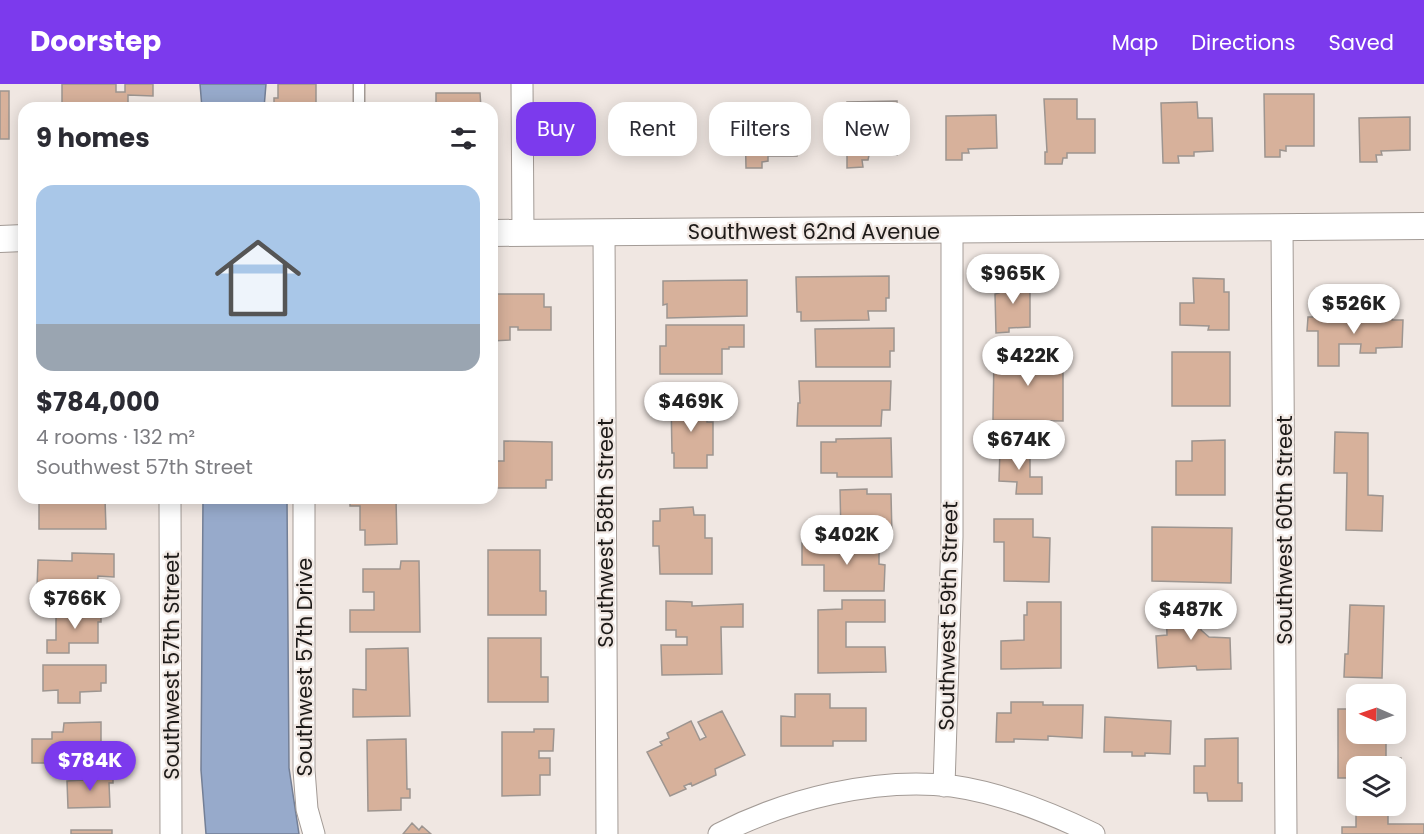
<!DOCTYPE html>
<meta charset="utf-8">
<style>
:root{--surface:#fff;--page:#f2f2f3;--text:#2b2b33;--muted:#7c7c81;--accent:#7c3aed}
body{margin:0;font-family:Poppins,sans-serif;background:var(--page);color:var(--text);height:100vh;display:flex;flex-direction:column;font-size:22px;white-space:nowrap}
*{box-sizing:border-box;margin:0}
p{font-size:20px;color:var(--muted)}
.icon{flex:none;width:33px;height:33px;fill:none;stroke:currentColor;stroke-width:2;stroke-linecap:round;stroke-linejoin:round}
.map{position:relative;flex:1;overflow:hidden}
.sheet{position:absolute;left:18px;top:18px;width:480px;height:402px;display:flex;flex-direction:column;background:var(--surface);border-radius:18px;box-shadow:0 3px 15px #0003}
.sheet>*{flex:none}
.hud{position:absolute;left:516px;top:18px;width:570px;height:54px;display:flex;gap:12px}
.needle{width:39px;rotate:272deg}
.tools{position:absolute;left:1346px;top:600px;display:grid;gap:12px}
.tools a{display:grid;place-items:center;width:60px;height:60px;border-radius:12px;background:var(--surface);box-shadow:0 3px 15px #0003;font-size:30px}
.price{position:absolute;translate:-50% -51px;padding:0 14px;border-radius:21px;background:#fff;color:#222;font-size:20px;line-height:39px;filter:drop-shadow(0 2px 3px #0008)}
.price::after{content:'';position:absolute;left:50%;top:36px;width:18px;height:14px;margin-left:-9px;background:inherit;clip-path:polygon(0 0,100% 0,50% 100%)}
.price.selected{background:var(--accent);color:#fff}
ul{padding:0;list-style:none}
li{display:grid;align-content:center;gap:12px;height:318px;padding:0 18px}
li span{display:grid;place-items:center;height:186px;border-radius:18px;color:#555}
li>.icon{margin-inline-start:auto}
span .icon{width:108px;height:108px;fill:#fffc;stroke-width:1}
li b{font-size:26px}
h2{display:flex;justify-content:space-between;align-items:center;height:72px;padding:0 18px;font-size:26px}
.chip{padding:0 21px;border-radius:18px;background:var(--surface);box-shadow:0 3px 15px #0003;font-size:21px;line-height:54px}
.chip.selected{background:var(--accent);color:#fff}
header{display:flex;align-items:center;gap:36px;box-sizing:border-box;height:84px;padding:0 30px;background:var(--accent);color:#fff}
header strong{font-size:28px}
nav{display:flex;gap:33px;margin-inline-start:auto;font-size:21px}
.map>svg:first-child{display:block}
.water{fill:#97aacb;stroke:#737f96;stroke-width:1.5}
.building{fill:#d7b19b;stroke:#9d9590;stroke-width:1.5}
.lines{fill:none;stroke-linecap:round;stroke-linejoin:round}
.service-casing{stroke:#a39b96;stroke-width:13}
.minor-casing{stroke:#a39b96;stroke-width:23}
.tertiary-casing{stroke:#a39b96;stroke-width:28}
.service{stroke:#fff;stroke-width:10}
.minor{stroke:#fff;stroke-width:21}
.tertiary{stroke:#fff;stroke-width:26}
.labels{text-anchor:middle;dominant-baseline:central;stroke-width:4.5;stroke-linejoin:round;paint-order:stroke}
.street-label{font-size:21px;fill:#1e1b19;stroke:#f0e7e2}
</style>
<header>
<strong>Doorstep</strong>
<nav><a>Map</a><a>Directions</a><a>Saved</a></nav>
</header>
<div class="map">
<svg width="1424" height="750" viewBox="0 0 1424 750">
<rect width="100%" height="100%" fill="#f0e7e2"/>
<path class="water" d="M 200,0 L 266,0 L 264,24 L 202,24 Z
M 203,414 L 287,414 L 289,684 L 299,750 L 206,750 L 201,686 Z"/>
<path class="building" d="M 62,0 L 116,0 L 116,8 L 125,8 L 125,0 L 153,0 L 153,12 L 128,11 L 128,24 L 71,24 L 71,21 L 62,21 Z
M 278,0 L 316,0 L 316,24 L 274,24 L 274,14 L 278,14 Z
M 0,7 L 9,7 L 9,55 L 0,55 Z
M 436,9 L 480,9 L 481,24 L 436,24 Z
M 1264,10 L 1314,10 L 1314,62 L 1286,62 L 1286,67 L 1280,66 L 1280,73 L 1265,73 Z
M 1044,15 L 1077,15 L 1077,35 L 1095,35 L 1095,69 L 1067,69 L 1067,74 L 1063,74 L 1062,80 L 1045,80 L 1045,68 L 1047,68 Z
M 897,17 L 897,71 L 869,71 L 868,76 L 862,76 L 863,83 L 847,84 L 847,18 Z
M 1197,18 L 1198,34 L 1212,34 L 1213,67 L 1194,68 L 1194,72 L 1178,72 L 1179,79 L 1163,79 L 1161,19 Z
M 753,24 L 783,24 L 783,38 L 797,38 L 797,72 L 768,72 L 768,77 L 762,78 L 762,84 L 746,84 L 745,38 L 753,38 Z
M 996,31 L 997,64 L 968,65 L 969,69 L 962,69 L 962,76 L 946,76 L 946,32 Z
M 1410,33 L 1410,66 L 1381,67 L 1382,71 L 1376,71 L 1377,78 L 1360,78 L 1359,34 Z
M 889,192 L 889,214 L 886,214 L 886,227 L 868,227 L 869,236 L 801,237 L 801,228 L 797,228 L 796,193 Z
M 1193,194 L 1224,195 L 1224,208 L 1229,208 L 1229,246 L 1208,246 L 1209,242 L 1180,241 L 1180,219 L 1194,219 Z
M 747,196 L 747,232 L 667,234 L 667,220 L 663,221 L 663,197 Z
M 999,196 L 1030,196 L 1030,243 L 1009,244 L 1009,248 L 996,249 L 995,210 L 999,209 Z
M 492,210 L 544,210 L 544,223 L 551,223 L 551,246 L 518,246 L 518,243 L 510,243 L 510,256 L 492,257 Z
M 1318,230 L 1339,230 L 1339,234 L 1376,234 L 1376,231 L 1392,230 L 1392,236 L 1403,236 L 1402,263 L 1376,264 L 1376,269 L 1360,269 L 1361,260 L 1339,260 L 1339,282 L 1318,282 L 1318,247 L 1307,247 L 1308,233 L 1318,233 Z
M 666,241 L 744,241 L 744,263 L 729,263 L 729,265 L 722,265 L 722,290 L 660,290 L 660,262 L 666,262 Z
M 894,244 L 894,267 L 890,267 L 890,283 L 816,283 L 815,245 Z
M 1172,268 L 1230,268 L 1230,322 L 1172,322 Z
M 994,270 L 1063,270 L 1063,337 L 993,336 Z
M 799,297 L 891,297 L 890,326 L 882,326 L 881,342 L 797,342 L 798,319 L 800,319 Z
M 671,314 L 707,314 L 707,338 L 713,338 L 713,371 L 707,371 L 707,384 L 674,384 L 674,369 L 672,369 Z
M 1335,348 L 1368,349 L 1368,411 L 1383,412 L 1382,447 L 1346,446 L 1347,389 L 1334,389 Z
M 891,354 L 892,393 L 837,393 L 837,389 L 821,389 L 821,358 L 836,358 L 836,355 Z
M 1225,356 L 1225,411 L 1176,411 L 1176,377 L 1192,377 L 1192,357 Z
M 504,357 L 552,358 L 552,396 L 546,396 L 546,404 L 492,404 L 492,377 L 504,377 Z
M 1000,365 L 1030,365 L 1030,393 L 1042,393 L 1042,410 L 1016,410 L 1017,398 L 999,397 Z
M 867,405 L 867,410 L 891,410 L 892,451 L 841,451 L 840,406 Z
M 350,414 L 396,414 L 397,460 L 365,461 L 365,446 L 360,446 L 360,422 L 350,422 Z
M 39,415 L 105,415 L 106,445 L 39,445 Z
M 693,423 L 694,431 L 705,431 L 705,454 L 712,454 L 712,490 L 660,490 L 659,462 L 653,462 L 653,437 L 660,437 L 660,425 Z
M 994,435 L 1033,435 L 1033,453 L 1050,454 L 1049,498 L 1004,497 L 1004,458 L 994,458 Z
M 1152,443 L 1232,444 L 1231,499 L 1152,497 Z
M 802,459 L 879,460 L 879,480 L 885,481 L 884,507 L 824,507 L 824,481 L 802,481 Z
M 488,466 L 540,466 L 540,507 L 546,507 L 546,531 L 488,531 Z
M 72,469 L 114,470 L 114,493 L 98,492 L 97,505 L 63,505 L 63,517 L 43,516 L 44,505 L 37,505 L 38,476 L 72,477 Z
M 401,477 L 419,477 L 420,548 L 350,548 L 350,526 L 374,526 L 374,508 L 363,508 L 363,485 L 400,485 Z
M 842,516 L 885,516 L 885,538 L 846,538 L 846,563 L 885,563 L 886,588 L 818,589 L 818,526 L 842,525 Z
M 666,517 L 692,518 L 692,522 L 743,520 L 743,543 L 721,543 L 722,590 L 662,591 L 661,561 L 687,561 L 687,553 L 676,553 L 676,546 L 666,546 Z
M 1201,517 L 1201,546 L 1209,553 L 1230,554 L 1231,585 L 1197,586 L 1196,582 L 1158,584 L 1156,552 L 1167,551 L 1166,518 Z
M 1027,518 L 1061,518 L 1061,584 L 1001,585 L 1001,557 L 1024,556 L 1024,531 L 1027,531 Z
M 1350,521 L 1384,522 L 1382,594 L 1344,593 L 1345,570 L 1348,570 Z
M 73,526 L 101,526 L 101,538 L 98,538 L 98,559 L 69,559 L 69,569 L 47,569 L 47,556 L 56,556 L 56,532 L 73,532 Z
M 488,554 L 541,554 L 541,593 L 548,593 L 548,618 L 488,618 Z
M 408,564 L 410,632 L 353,633 L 353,605 L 366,606 L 366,565 Z
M 43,581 L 106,581 L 106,599 L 101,599 L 101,607 L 80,608 L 80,619 L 58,619 L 58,606 L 43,607 Z
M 795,610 L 830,610 L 830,624 L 866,624 L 866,657 L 833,657 L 833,662 L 781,662 L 781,632 L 795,633 Z
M 1011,618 L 1043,618 L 1043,621 L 1083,621 L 1082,654 L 1048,652 L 1048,656 L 1014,655 L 1014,658 L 996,658 L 997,629 L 1011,629 Z
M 1338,625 L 1356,625 L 1356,650 L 1386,651 L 1386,674 L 1401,674 L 1401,693 L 1395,693 L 1395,682 L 1356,682 L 1356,694 L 1338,694 Z
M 722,627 L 745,671 L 715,685 L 716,691 L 692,702 L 691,699 L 684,702 L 686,705 L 670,712 L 647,668 L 662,661 L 660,658 L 669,654 L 667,649 L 691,637 L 700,656 L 706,653 L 698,638 Z
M 1105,633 L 1171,637 L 1170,670 L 1145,669 L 1145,672 L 1132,672 L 1132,668 L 1104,668 Z
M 101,638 L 101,675 L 85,675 L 85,679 L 32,679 L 32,655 L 52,655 L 52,648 L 63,648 L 64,639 Z
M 534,645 L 554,645 L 553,667 L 539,667 L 539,674 L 550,674 L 550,691 L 540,691 L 540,711 L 502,712 L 502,648 L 534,648 Z
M 1238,654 L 1238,699 L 1242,699 L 1242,717 L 1208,717 L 1207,709 L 1194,709 L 1194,682 L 1205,682 L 1205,655 Z
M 406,655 L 407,705 L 410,705 L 410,714 L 401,714 L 401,726 L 368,727 L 367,656 Z
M 91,689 L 113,689 L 113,699 L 109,699 L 110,723 L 68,724 L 67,697 L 84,696 L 85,693 L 91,693 Z
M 1356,729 L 1388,729 L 1388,740 L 1424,740 L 1424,750 L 1342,750 L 1342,743 L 1356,743 Z
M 412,739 L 419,746 L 422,742 L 431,750 L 403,750 Z
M 71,746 L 112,746 L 112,750 L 71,750 Z"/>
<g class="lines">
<g class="service-casing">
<path id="service" d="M 359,24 L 359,0"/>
</g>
<g class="minor-casing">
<path id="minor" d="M 522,0 L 523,149
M 1282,143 L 1286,750
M 604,148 L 607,750
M 170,414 L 171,750
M 304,414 L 304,686 L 307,725 L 314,750
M 944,702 L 952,453 L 952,145
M 719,750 C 787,715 876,693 952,702 C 1002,709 1049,728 1094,750"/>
</g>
<g class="tertiary-casing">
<path id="tertiary" d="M 492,149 L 1424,142
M 0,155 L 24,154"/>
</g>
<use href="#service" class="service"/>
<use href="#minor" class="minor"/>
<use href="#tertiary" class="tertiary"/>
</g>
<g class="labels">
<g class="street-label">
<text x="814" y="147">Southwest 62nd Avenue</text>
<text transform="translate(1284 446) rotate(-90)">Southwest 60th Street</text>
<text transform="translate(605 449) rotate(-90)">Southwest 58th Street</text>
<text transform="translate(948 532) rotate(-89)">Southwest 59th Street</text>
<text transform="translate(171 582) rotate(-90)">Southwest 57th Street</text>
<text transform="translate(304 583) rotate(-90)">Southwest 57th Drive</text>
</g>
</g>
</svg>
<div class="tools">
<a><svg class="needle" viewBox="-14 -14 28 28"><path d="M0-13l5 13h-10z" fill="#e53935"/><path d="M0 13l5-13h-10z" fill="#7c7c81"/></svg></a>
<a><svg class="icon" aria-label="layers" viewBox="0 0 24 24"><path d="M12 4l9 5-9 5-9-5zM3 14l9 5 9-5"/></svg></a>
</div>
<b class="price" style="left:1013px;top:221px">$965K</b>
<b class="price" style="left:1354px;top:251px">$526K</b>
<b class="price" style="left:1028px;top:303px">$422K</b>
<b class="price" style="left:691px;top:349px">$469K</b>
<b class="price" style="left:1019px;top:387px">$674K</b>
<b class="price" style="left:847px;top:482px">$402K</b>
<b class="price" style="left:75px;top:546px">$766K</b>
<b class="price" style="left:1191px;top:557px">$487K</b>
<b class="price selected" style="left:90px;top:708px">$784K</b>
<div class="hud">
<a class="chip selected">Buy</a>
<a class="chip">Rent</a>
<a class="chip">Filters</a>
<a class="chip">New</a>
</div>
<section class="sheet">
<h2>9 homes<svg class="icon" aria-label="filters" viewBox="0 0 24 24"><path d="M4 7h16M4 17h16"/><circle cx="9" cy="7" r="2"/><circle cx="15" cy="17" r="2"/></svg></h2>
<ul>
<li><span style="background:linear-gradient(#a9c7e8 75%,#9aa5b1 0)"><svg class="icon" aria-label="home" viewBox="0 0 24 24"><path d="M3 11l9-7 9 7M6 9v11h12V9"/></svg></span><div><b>$784,000</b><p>4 rooms · 132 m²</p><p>Southwest 57th Street</p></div></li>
</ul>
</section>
</div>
